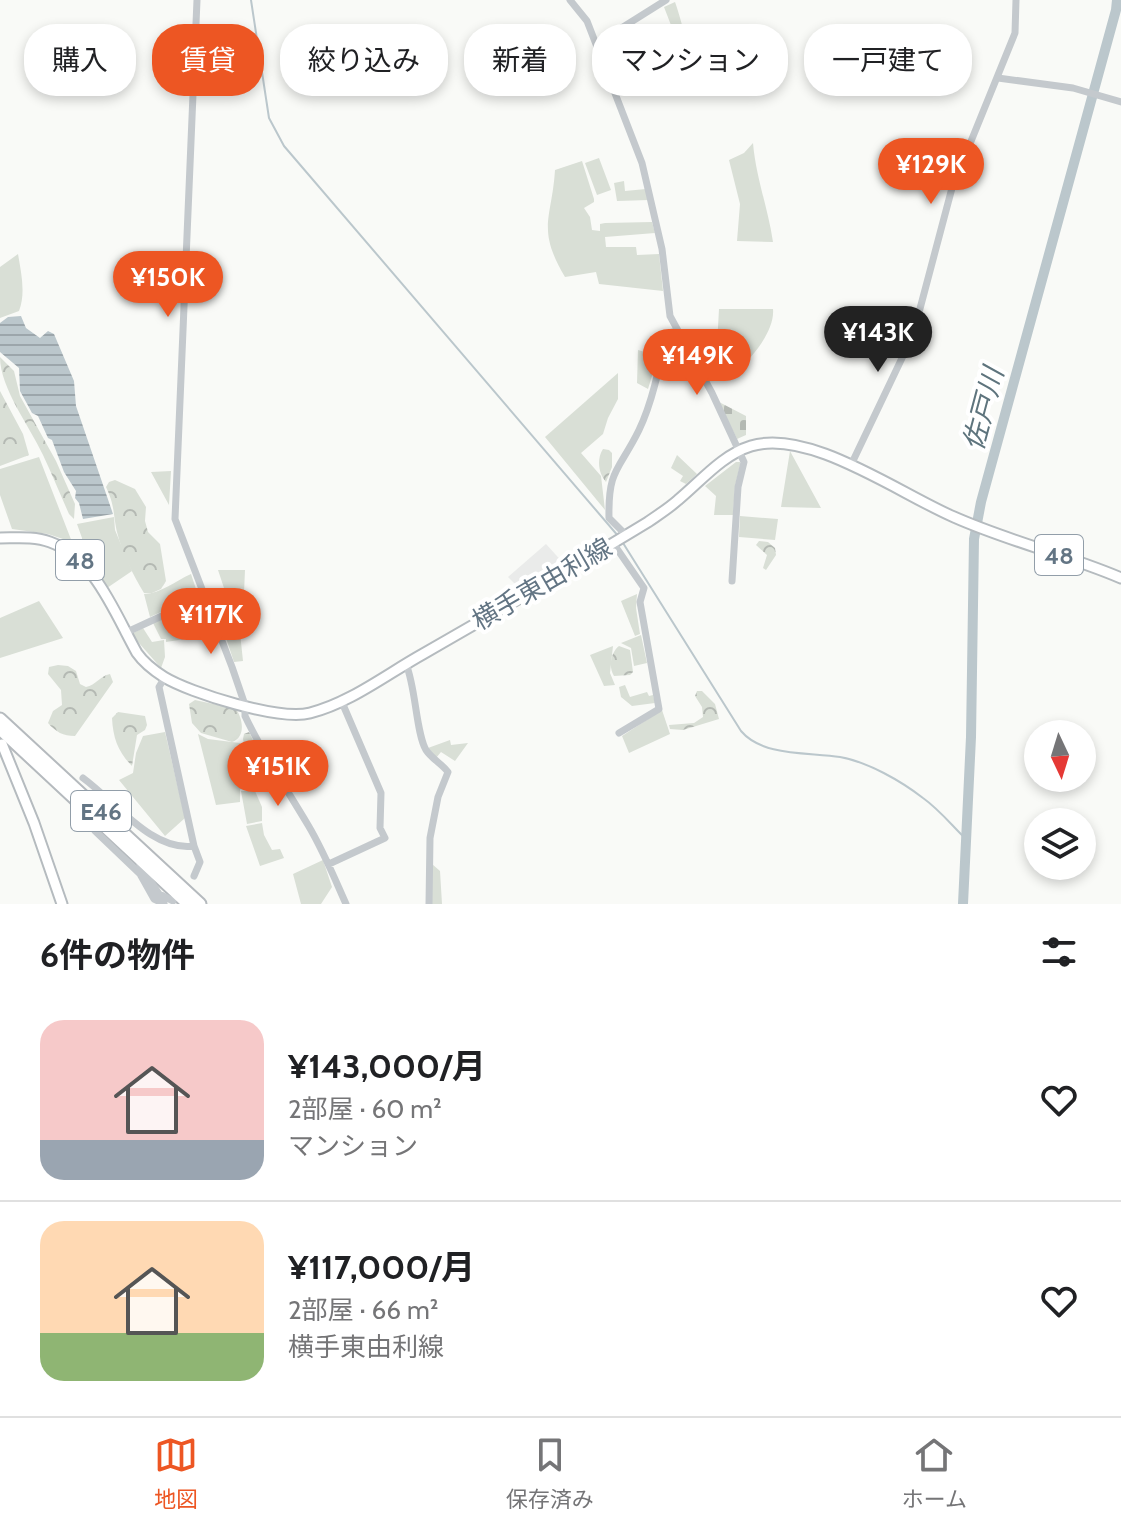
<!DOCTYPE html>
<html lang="ja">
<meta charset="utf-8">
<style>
:root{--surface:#fff;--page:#f2f2f2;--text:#202124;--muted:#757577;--line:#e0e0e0;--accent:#ed5623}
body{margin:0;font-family:Cabin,"Noto Sans JP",sans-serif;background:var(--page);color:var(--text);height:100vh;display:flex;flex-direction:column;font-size:30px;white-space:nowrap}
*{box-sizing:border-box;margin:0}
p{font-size:26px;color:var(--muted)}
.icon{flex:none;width:44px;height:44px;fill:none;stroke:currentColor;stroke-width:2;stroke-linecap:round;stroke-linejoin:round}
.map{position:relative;height:904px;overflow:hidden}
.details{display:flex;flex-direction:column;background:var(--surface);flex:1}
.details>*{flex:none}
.guide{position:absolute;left:24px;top:24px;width:1074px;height:72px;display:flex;gap:16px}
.needle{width:52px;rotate:176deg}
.tools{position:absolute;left:1024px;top:720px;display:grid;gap:16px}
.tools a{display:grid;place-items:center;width:72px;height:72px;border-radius:50%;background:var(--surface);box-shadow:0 4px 12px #0003;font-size:40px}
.price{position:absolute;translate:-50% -68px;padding:0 18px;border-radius:28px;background:var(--accent);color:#fff;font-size:26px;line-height:52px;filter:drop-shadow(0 2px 4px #0008)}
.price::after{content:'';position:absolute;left:50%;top:48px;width:24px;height:18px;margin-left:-12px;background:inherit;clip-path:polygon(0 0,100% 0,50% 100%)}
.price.on{background:#222;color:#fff}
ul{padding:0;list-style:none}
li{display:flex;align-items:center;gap:24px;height:200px;padding:0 40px}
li+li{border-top:2px solid var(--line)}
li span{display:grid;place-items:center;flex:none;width:224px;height:160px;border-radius:24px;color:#555}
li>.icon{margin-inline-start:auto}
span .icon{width:96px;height:96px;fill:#fffc;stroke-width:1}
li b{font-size:34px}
h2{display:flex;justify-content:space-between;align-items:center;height:96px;padding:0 40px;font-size:34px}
.tag{padding:0 28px;border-radius:32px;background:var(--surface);box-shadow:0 4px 12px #0003;font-size:28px;line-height:72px}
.tag.on{background:var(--accent);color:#fff}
.menu{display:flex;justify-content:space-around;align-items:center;height:112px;border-top:2px solid var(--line);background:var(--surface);font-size:22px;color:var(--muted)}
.menu a{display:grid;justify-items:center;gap:4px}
.menu .on{color:var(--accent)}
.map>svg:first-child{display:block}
.built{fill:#eaebea}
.grass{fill:#d9dfd6}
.forest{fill:url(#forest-crowns)}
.cemetery{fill:url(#cemetery-stones)}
.water{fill:url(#water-rules)}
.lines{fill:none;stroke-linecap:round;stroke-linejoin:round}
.stream{stroke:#bbc7cc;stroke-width:2}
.river{stroke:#bbc7cc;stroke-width:10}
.major-casing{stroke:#b5bbbf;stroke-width:13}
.highway-casing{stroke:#b5babe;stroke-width:15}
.minor{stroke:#c4c9cd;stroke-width:7}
.major{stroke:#fff;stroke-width:9}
.highway{stroke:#fff;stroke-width:11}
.labels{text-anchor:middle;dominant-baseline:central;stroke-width:8;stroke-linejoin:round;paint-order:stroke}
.shield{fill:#fff;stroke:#929ea9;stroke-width:2}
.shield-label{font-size:24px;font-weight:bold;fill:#637584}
.street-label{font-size:26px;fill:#637584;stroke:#fff}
.water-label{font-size:28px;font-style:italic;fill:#5e747d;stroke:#fff}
</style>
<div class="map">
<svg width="1121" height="904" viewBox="0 0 1121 904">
<defs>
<pattern id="forest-crowns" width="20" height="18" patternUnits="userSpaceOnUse" patternTransform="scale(2)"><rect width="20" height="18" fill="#d9dfd6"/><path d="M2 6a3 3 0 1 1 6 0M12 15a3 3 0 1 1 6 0" fill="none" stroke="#b4b9b3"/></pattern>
<pattern id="cemetery-stones" width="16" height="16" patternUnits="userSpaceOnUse" patternTransform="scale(2)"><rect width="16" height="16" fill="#d9dfd6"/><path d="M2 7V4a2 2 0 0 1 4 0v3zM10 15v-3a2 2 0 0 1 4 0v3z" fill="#b4b9b3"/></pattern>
<pattern id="water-rules" width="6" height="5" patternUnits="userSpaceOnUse" patternTransform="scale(2)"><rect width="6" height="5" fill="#bbc7cc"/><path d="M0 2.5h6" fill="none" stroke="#9ca6ab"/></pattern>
</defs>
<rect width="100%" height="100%" fill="#f9faf7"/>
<path class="built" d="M 546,544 L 565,565 L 522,591 L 508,577 Z"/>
<path class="grass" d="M 675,2 C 679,12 693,63 692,71 C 676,57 663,63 650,42 L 674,33 L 664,7 Z
M 715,35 L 718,51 L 694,54 L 688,38 Z
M 753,143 C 756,178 768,208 773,242 L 737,241 L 740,204 L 729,160 L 744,153 Z
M 599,158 L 611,190 L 597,195 L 585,163 Z
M 582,161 L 594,199 L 594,202 L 584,208 L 590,217 L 592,230 L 600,231 L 600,224 L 605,223 L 652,222 L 655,233 L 605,237 L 606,247 L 636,247 L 637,255 L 659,254 L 663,291 L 599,284 L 596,272 L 565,277 C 536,228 552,219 555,170 Z
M 624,181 L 625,191 L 646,189 L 649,200 L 617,201 L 614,183 Z
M 18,254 C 21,272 26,293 19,311 L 0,318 L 0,267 Z
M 719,309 L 773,309 C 775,330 753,357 737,371 L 728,355 L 717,345 Z
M 638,350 L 658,356 L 648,389 L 637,383 Z
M 618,373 L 618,399 L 608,418 L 603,434 L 581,453 L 601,476 L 605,510 L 545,437 Z
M 790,451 L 821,508 L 781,507 Z
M 677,455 L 697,474 L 686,484 L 680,481 L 683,476 L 671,468 Z
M 39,457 L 72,542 L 48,534 L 12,529 L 0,495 L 0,469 Z
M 736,462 L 740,462 L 740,465 L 735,486 L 733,515 L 714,515 L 716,496 L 705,486 Z
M 171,471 L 169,505 L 151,472 Z
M 740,516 L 778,519 L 775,540 L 739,537 Z
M 114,517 L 115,530 L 132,571 L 107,588 L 82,553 L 82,538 L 77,524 Z
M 218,570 L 245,570 L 244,593 L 226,594 Z
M 191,574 L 198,595 L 150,617 L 144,594 C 162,593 175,581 191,574 Z
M 637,594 L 636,608 L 640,634 L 635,636 L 621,601 Z
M 39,601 L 63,638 L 0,658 L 0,618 Z
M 183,615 L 192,638 L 166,642 L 166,639 L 161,639 L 153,623 L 166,617 L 169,622 Z
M 143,628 L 152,642 L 164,640 L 165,657 L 161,668 L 131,634 Z
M 240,633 L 243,661 L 234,662 L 225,635 Z
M 641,635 L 647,663 L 634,666 L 631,648 L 621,643 Z
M 613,646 L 610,673 L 615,685 L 604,686 L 590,655 Z
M 625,685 L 630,697 L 647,692 L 649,696 L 653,695 L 655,703 L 632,706 L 621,697 L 619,687 Z
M 662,710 L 670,734 L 629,753 L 622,736 Z
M 165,732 L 185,818 L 165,836 L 119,780 L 133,773 L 136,753 L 143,736 Z
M 198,734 L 208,739 L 240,743 L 245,777 L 251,782 L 251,788 L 240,789 L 240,802 L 216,805 Z
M 450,740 L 451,745 L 468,743 L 455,761 L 441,752 L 436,758 L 428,748 Z
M 241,791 L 255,791 L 262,807 L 262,821 L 247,824 Z
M 262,823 L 264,835 L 272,850 L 280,849 L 284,858 L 260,866 L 246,826 Z
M 323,860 L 332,887 L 321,904 L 301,904 L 293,874 Z
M 432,864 L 440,871 L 442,904 L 432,904 Z"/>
<path class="forest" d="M 0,357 L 14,371 L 20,396 L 56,461 L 75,504 L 74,519 L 69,514 C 60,494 52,474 43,455 C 30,427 0,388 0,357 Z
M 0,391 L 23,434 L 29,455 L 0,466 Z
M 603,449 L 609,450 L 612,453 L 612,467 L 606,482 C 599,474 596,460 603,449 Z
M 115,480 L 135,489 L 146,507 L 145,521 L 148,532 L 160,544 L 166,581 L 161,589 L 152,593 L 144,593 C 133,575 122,553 117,532 C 113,514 115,506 106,487 L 109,482 Z
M 759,541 L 768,542 L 775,548 L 776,555 L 766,570 L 763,568 L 767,555 L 756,545 Z
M 619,646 L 630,650 L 633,672 L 630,675 L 614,676 C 608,667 611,652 619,646 Z
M 58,665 L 68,666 L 76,671 L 80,684 L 86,687 C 96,685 100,676 110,674 L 113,682 L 75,736 C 63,736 56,732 48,723 L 53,711 L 62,705 L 61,690 L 48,674 L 49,667 Z
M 697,691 L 702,691 L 715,704 L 719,719 L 683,730 L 670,729 L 669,725 L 694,723 L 703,717 L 702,707 L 695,696 Z
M 195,700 L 236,709 C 243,719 246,737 232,742 L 201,733 L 192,723 L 189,704 Z
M 118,712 L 145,716 L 147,725 L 145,730 L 137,735 L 132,766 C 118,752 113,738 112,718 Z"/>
<path class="cemetery" d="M 719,402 L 746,416 L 746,435 L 737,439 Z
M 249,732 L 267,768 L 250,776 L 243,739 L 244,734 Z"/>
<path class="water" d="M 21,316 L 26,328 L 40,338 L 48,331 L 54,334 L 74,381 L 76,406 L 113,514 L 83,519 L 79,503 L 75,498 L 76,491 L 64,472 L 52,440 L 48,438 L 38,416 L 32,413 L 20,391 L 19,368 L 0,352 L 0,323 L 8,317 Z"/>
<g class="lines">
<path class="stream" d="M 251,0 L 269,118 L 284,146 L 619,537
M 623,543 L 741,731 C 763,757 809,752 840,757 C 868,762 901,781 923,798 C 940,810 953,827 968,841"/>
<path class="river" d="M 963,904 L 971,737 L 974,539 L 981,502 L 1116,10 L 1117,0"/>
<g class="major-casing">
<path id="major" d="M 0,538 C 16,538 34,536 50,542 C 95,558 115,614 137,653 C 144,663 153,670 164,677 C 190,693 280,721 310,713 C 350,703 387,674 423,654 C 498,611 574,567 648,522 C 658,515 669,508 678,500 C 701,481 722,455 751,446 C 809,428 900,494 954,517 C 1008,541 1067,555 1121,578
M 2,744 L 34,823 L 62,904"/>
</g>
<g class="highway-casing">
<path id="highway" d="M 0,719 L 200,904
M 0,729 L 188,904"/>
</g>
<path class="minor" d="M 197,0 L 175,519 L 232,667 L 245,705 L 245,716 C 263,754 286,788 308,825 C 323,850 334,877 346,904
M 570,0 L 587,21 L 642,163 L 662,249 L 670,316 L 712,393 L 744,462 L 738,487 L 732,581
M 596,44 L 666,0
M 998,78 L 1073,88 L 1121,102
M 851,465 L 913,335 L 952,188 L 1015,33 L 1016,0
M 626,535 L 609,518 C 608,468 619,471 639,430 C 652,403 659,369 665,339 L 669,333 L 677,331
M 613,543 L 644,588 L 640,602 L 659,709 L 619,733
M 125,633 L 205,596
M 406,664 C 416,688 416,733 426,750 C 432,759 442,764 448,772 L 438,797 L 430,838 L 429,904
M 165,677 L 159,687 L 194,846 L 200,862 L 194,876
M 83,778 C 116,802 152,852 194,846
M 95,831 L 140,874 L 154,899 L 164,904
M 329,864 L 385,838 L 380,828 L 381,793 L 341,700
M 140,865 L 159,894 L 173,901"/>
<use href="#major" class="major"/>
<use href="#highway" class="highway"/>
</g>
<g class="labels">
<g class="shield">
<rect x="1035" y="535" width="48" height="40" rx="6"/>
<rect x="56" y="540" width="48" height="40" rx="6"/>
<rect x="71" y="791" width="60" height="40" rx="6"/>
</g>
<g class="shield-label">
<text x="1059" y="555">48</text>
<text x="80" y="560">48</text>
<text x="101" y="811">E46</text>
</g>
<g class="street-label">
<text transform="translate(542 584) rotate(-30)">横手東由利線</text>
</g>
<g class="water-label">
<text transform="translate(983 409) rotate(-75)">佐戸川</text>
</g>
</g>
</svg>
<div class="tools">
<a><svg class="needle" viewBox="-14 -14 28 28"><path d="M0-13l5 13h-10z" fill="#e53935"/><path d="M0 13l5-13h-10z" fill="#757577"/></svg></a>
<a><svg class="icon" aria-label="layers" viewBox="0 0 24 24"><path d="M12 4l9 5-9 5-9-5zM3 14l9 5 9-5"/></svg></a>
</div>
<b class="price" style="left:931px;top:206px">¥129K</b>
<b class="price" style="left:168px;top:319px">¥150K</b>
<b class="price on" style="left:878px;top:374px">¥143K</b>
<b class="price" style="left:697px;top:397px">¥149K</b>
<b class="price" style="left:211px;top:656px">¥117K</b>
<b class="price" style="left:278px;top:808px">¥151K</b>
<div class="guide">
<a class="tag">購入</a>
<a class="tag on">賃貸</a>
<a class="tag">絞り込み</a>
<a class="tag">新着</a>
<a class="tag">マンション</a>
<a class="tag">一戸建て</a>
</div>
</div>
<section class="details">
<h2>6件の物件<svg class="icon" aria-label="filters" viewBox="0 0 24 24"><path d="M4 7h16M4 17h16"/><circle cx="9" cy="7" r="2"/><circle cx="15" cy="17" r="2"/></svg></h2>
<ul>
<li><span style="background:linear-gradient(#f6c9c9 75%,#9aa5b1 0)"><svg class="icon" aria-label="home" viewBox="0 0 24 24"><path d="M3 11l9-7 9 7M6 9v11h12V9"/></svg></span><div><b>¥143,000/月</b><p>2部屋 · 60 m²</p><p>マンション</p></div><svg class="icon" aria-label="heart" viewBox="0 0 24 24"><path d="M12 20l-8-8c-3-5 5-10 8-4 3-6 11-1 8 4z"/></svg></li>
<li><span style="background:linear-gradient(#ffd9b3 70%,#8fb573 0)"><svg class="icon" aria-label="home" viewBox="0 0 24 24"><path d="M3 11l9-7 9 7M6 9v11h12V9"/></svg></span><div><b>¥117,000/月</b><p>2部屋 · 66 m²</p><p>横手東由利線</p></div><svg class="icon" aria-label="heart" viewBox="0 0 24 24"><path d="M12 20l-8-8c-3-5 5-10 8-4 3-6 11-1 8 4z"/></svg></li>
</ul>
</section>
<nav class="menu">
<a class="on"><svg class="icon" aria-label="map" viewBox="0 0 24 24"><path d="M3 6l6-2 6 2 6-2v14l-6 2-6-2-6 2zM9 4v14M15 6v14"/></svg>地図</a>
<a><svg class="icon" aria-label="saved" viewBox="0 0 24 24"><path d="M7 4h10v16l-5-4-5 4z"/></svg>保存済み</a>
<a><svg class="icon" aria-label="home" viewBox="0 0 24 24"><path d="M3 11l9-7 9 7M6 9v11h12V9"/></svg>ホーム</a>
</nav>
